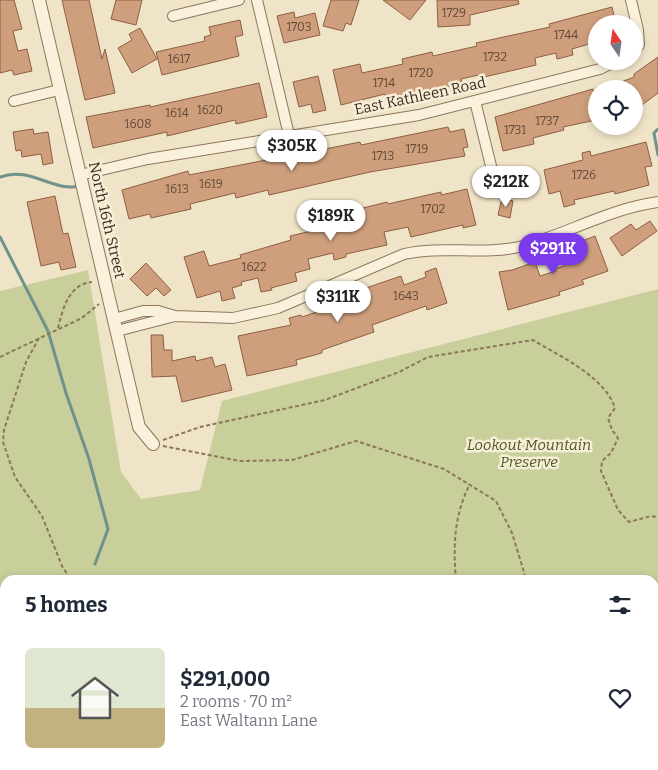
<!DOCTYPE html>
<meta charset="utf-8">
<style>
:root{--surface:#fff;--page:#f6f6f7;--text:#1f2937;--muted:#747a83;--line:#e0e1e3;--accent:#7c3aed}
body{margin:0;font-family:Bitter,serif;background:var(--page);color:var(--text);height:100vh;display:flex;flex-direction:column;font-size:19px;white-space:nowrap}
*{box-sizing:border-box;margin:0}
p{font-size:16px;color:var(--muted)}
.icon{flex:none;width:28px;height:28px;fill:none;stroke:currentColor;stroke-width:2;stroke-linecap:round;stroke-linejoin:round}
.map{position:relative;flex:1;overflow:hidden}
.sheet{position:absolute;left:0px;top:575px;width:659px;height:195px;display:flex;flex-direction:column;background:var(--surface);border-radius:15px 15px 0 0;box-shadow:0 2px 8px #0003}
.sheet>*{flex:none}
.needle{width:32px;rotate:347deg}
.buttons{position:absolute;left:588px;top:15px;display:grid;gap:10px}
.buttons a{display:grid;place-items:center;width:55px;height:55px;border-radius:50%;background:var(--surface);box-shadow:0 2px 8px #0003;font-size:25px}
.price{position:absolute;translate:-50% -42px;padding:0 11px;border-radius:18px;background:#fff;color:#222;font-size:16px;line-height:32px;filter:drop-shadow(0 1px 2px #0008)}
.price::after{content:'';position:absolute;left:50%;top:30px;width:15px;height:11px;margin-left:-8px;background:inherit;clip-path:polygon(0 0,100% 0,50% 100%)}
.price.active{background:var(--accent);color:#fff}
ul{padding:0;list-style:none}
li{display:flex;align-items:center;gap:15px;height:125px;padding:0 25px}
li+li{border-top:1px solid var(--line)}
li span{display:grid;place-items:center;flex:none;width:140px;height:100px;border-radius:8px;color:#555}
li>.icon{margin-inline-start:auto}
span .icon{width:60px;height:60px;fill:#fffc;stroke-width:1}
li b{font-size:21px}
h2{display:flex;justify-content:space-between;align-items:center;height:60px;padding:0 25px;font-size:21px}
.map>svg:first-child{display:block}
.grass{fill:#c9cf9b;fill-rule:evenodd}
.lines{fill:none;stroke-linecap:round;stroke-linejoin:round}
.stream{stroke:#6f938a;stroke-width:3}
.building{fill:#cf9f7d;stroke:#8d5f41}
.minor-casing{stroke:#8d765c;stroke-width:12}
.tertiary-casing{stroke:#8d765c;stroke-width:14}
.path{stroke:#8d765c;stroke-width:2;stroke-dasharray:4 2.5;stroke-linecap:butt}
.minor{stroke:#faf1dc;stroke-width:10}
.tertiary{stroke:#faf1dc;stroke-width:12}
.labels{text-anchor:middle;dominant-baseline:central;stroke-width:5;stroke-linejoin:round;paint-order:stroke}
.number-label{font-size:12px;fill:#624a37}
.street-label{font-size:15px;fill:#3d2e20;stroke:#f7eed8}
.park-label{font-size:15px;font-style:italic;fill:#4d5a26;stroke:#f7eed8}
</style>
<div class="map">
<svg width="658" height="770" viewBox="0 0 658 770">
<rect width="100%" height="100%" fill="#f0e4c8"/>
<path class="grass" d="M 88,270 L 121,472 L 141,499 L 200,490 L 222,401 L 658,289 L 658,770 L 0,770 L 0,291 ZM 5,580 L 654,580 L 654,765 L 5,765 Z"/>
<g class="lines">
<path class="stream" d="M 658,129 L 654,133 L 658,155
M 0,177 C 31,166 52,192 79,186
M 0,237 L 48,331 L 66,393 L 89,459 L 108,529 L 95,564"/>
</g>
<path class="building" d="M 0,0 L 14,0 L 22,29 L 13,31 L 18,51 L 27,49 L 32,71 L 14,75 L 12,70 L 0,73 Z
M 62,0 L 89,0 L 102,59 L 105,49 L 115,93 L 85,100 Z
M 116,0 L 142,0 L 136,25 L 111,19 Z
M 331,0 L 359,0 L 351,25 L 346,23 L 343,31 L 323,26 Z
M 383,0 L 426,0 L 410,20 Z
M 437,0 L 518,0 L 519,4 L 470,15 L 470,25 L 438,27 Z
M 612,7 L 616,24 L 596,24 L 596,42 L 572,49 L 573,55 L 557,59 L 556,53 L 535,58 L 536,65 L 484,77 L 483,74 L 461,79 L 462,83 L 386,101 L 385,94 L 341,105 L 333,70 L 360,64 L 362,73 L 403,64 L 402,59 L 432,52 L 433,56 L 477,46 L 476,43 L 550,27 L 549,24 Z
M 294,12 L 295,18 L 315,13 L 320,35 L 284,43 L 277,16 Z
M 240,20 L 243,35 L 235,37 L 239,56 L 162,75 L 156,52 L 205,41 L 204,37 L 211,35 L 209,27 Z
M 140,28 L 157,59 L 132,73 L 118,48 L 132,40 L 129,34 Z
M 658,57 L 658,93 L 634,111 L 634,89 L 603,89 L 634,77 L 634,74 Z
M 318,76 L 326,110 L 313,113 L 311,104 L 299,107 L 293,82 Z
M 259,83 L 267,117 L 236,124 L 235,120 L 167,136 L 167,132 L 93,148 L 86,117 L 150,105 L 150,107 Z
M 593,89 L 596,103 L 596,120 L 563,127 L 564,130 L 533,138 L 534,144 L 503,151 L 495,117 Z
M 448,127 L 450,132 L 464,129 L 468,147 L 463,148 L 465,156 L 370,172 L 269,195 L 268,190 L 236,198 L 235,193 L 190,204 L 191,209 L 151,218 L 150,214 L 129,219 L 122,190 L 188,171 L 189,175 L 292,155 L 294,163 L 312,159 L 310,152 L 360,142 L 361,145 Z
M 33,129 L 34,134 L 48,132 L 53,163 L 43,165 L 41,154 L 22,157 L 21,150 L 16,151 L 13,132 Z
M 646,142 L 652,166 L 645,167 L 649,185 L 615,194 L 614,191 L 574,200 L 575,204 L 564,207 L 560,191 L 549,194 L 544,170 L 583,160 L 582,153 L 590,151 L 591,156 Z
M 467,189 L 476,225 L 463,228 L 463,225 L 411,237 L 408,227 L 384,232 L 387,245 L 346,254 L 346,257 L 334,260 L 333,253 L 308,259 L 310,269 L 295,273 L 297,281 L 271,288 L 272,290 L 261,292 L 258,278 L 241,282 L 242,285 L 232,288 L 235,298 L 222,301 L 220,291 L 197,298 L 184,257 L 204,251 L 209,266 L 241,258 L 240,255 L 291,240 L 290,236 L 316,230 L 316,227 L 341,221 L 339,214 L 387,202 L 388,204 L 441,192 L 441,195 Z
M 55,196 L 63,234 L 68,233 L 76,267 L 61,270 L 59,262 L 41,266 L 27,202 Z
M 502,198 L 513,201 L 510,218 L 498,215 Z
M 650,221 L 657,231 L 622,256 L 610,238 L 631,224 L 636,230 Z
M 595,236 L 608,271 L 582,280 L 584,284 L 559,292 L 560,295 L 508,310 L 499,272 L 512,270 L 535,262 L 540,276 L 556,271 L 555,269 L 564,266 L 559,250 Z
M 146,263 L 171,290 L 164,296 L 156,288 L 147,296 L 130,279 Z
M 436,268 L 447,303 L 427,310 L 426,306 L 372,325 L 374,332 L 322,350 L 322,353 L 296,360 L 297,365 L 247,376 L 238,336 L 291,325 L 289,318 L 301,315 L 302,317 L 340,304 L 339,302 L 364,293 L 363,289 L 401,276 L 404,285 L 426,277 L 425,272 Z
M 151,335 L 163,335 L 164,350 L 172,350 L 172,361 L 195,356 L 196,361 L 212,357 L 215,367 L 225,364 L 232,390 L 182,402 L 176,376 L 152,377 Z"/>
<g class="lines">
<g class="minor-casing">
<path id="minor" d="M 257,0 L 289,135
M 631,0 L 638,30 L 639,45 L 634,50
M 173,16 L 239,0
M 14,101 L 59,90
M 475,101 L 491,166
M 80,175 L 148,159 L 419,115 L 600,69 L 616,61
M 114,319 L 143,311 L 158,311 L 175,316 L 233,318 L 278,308 L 404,254 C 443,245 484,256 523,246 C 569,233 609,209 658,202
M 117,331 L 175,316"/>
</g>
<g class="tertiary-casing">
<path id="tertiary" d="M 39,0 L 139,427 L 153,444"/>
</g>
<path class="path" d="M 58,328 C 63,308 69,284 92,282
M 39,338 L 26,362 L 4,430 L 3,442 L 15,477 L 42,516 L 62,566 L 71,580
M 0,357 L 82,318 L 99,304
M 163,440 L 200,427 L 325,400 L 399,372 L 428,357 L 533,340 C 561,357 604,376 615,408 L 608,418 L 612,430 L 618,438 L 611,453 L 602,461 L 601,471 L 618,510 L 629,522 L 651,516 L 658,517
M 163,446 L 240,461 L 292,460 L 356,441 L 444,469 L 496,501 L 512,533 L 524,572 L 525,580
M 456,580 C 453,546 454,515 470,484
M 654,723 L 658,723
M 389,765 L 392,770
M 469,765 L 470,770
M 516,765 L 530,770
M 88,770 L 89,765
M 116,770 L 120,765"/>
<use href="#minor" class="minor"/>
<use href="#tertiary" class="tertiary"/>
</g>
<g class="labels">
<g class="number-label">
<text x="454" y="13">1729</text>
<text x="299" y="27">1703</text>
<text x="566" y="35">1744</text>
<text x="495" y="57">1732</text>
<text x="179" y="59">1617</text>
<text x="421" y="73">1720</text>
<text x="384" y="83">1714</text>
<text x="210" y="110">1620</text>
<text x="177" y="113">1614</text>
<text x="547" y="121">1737</text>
<text x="138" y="124">1608</text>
<text x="515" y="130">1731</text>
<text x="417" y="149">1719</text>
<text x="383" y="156">1713</text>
<text x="584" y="175">1726</text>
<text x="211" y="184">1619</text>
<text x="177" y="189">1613</text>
<text x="433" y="209">1702</text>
<text x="254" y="267">1622</text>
<text x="406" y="296">1643</text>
</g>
<g class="street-label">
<text transform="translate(420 96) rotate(-12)">East Kathleen Road</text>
<text transform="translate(107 220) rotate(77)">North 16th Street</text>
</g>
<g class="park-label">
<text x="529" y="445">Lookout Mountain<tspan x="529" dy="17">Preserve</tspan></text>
</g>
</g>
</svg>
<div class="buttons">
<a><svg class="needle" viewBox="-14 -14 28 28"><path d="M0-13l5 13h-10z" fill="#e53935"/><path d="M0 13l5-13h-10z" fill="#747a83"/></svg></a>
<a><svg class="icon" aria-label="locate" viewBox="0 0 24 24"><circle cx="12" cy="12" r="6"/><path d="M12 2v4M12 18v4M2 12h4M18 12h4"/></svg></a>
</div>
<b class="price" style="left:292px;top:172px">$305K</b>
<b class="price" style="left:506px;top:208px">$212K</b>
<b class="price" style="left:331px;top:242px">$189K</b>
<b class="price active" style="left:553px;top:275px">$291K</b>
<b class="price" style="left:338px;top:323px">$311K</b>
<section class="sheet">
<h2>5 homes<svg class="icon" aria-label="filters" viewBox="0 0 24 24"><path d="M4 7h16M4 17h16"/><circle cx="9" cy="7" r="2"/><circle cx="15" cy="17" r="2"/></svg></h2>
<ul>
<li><span style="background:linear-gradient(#dfe7d0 60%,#c2b280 0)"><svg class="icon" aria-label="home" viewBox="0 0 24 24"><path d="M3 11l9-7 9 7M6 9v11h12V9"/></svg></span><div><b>$291,000</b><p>2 rooms · 70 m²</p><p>East Waltann Lane</p></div><svg class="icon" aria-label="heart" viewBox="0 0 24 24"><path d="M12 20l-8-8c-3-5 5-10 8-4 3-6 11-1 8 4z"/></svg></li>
</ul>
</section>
</div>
